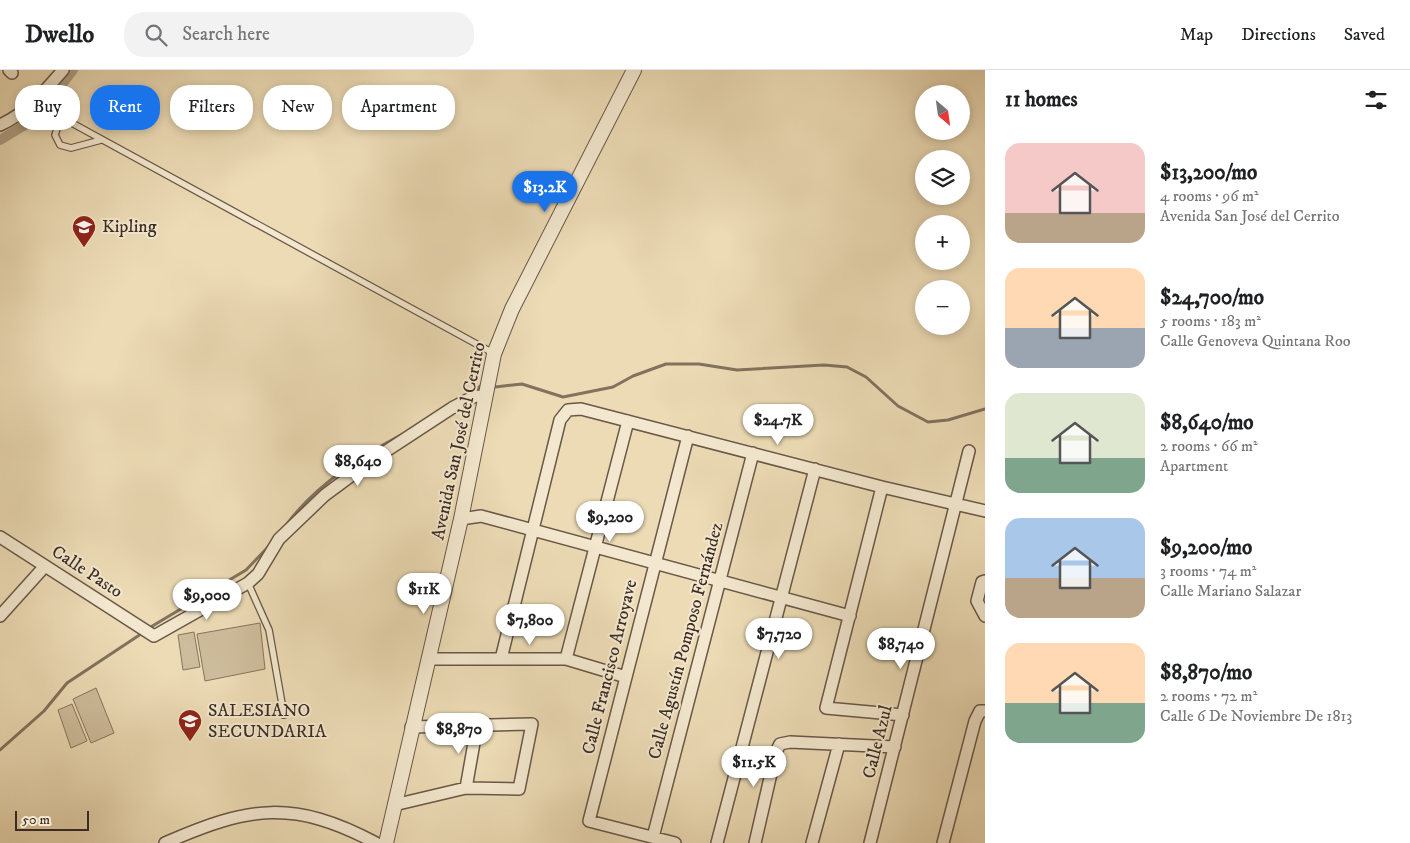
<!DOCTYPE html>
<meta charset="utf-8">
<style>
:root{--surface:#fff;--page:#f2f2f2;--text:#202124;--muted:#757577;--line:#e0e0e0;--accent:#1a73e8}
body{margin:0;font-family:"IM FELL DW Pica",serif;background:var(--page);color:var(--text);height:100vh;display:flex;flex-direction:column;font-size:19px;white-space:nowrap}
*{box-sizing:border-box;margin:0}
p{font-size:16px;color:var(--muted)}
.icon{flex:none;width:28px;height:28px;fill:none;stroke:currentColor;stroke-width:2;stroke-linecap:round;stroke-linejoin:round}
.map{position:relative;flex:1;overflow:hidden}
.side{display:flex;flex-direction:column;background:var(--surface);width:425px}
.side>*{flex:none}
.top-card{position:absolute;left:15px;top:15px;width:475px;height:45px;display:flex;gap:10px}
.needle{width:32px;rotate:151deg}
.tools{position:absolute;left:915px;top:15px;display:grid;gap:10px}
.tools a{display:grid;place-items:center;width:55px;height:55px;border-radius:50%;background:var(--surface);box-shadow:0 2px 8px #0003;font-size:25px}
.scale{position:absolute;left:15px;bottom:12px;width:74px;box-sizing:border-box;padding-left:5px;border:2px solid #3c2c24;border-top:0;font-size:14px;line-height:18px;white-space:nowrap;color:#3c2c24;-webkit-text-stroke:4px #f3e8cf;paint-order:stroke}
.price{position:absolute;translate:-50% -42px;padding:0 11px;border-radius:18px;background:#fff;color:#222;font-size:16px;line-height:32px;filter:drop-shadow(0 1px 2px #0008)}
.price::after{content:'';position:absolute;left:50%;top:30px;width:15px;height:11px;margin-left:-8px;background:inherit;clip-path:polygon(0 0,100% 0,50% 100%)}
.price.active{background:var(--accent);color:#fff}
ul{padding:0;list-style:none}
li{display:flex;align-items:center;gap:15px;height:125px;padding:0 20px}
li span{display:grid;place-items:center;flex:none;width:140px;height:100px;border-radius:15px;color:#555}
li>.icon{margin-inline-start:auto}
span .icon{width:60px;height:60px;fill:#fffc;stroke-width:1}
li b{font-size:21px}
h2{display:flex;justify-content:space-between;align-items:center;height:60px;padding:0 20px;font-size:21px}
.chip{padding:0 18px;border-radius:20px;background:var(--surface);box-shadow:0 2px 8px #0003;font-size:18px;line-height:45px}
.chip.active{background:var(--accent);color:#fff}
header{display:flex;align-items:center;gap:30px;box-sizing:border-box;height:70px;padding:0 25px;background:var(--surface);border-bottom:1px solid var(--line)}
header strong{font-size:24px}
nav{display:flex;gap:28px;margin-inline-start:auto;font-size:18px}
.search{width:350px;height:45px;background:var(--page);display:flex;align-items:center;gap:12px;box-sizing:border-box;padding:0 18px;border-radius:20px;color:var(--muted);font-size:19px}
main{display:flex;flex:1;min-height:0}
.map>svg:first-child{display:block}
.green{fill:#cebd9c;stroke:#857460}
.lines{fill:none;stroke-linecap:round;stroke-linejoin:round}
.stream{stroke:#82725e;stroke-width:3}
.canal{stroke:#b0a084;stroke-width:10}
.service-casing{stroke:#685848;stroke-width:8}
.minor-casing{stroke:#685848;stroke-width:14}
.tertiary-casing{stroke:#685848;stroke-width:16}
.service{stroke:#f3e8cf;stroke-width:5.5}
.minor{stroke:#f3e8cf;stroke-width:11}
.tertiary{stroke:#f3e8cf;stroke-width:14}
.labels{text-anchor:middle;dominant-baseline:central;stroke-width:4;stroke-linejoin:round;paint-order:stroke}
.poi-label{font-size:18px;fill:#3c2c24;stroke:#f3e8cf;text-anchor:start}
.street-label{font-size:18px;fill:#3c2c24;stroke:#f3e8cf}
</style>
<header>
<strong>Dwello</strong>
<div class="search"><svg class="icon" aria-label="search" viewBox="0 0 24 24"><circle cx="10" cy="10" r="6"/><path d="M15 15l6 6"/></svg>Search here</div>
<nav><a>Map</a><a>Directions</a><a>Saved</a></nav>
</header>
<main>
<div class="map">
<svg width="985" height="773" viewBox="0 0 985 773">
<rect width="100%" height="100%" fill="#ecdbb5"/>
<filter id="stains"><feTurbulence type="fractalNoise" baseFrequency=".004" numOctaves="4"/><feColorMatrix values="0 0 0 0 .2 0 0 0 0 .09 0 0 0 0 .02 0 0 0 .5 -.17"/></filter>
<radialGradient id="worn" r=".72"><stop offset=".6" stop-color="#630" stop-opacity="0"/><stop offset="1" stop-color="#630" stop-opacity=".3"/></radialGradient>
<path class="green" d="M 260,553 L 265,599 L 205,611 L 197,564 Z
M 194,562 L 200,597 L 183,600 L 178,565 Z
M 96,618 L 114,663 L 91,673 L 73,629 Z
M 72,634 L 87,671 L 71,678 L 58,640 Z"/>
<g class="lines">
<path class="stream" d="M 495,317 L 522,314 L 563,327 L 613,317 L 633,306 L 666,294 L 699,294 L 737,300 L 824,295 L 847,297 L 866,307 L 898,336 L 928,352 L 948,350 L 985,339
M 471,323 L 482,315
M 287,454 C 315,416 359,387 401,365
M 149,558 L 246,500 L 269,476
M 0,680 L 44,641 L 67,613 L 144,562"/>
<path class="canal" d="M 0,70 L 35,49 L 73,0"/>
<g class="service-casing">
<path id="service" d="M 101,70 L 71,78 L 60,75 L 55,65 L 58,56 L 70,52 L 493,283
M 248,513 L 269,560 L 284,645"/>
</g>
<g class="minor-casing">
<path id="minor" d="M 9,0 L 12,3
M 0,55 C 27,43 44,22 63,0
M 882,417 L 826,638 L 903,645
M 461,449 L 481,446 L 850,546
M 0,467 L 154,566 L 248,513 L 258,504 L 279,469 L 325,425 L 371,391 L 452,338 L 475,326 L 485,327
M 985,511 L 982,512 L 977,531 L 985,546
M 0,546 L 45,496
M 428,589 L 566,589 L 626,607
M 501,589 L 560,350 L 568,340 L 581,339 L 882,417 L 985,441
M 566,589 L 628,351
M 466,718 L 477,656
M 394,735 L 466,718 L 519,719 L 532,654 L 411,657
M 653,767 L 753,383
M 165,773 C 249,736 293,729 376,773
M 675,773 L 589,751 L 688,366
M 717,773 L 815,399
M 755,773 L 776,682 L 780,674 L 790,672 L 895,677
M 812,773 L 839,674
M 870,773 L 969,381
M 943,773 L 975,651 L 980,641 L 985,641"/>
</g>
<g class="tertiary-casing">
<path id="tertiary" d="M 386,773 L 461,449 L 494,284 L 512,239 L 634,0"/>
</g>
<use href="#service" class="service"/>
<use href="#minor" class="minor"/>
<use href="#tertiary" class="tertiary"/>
</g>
<defs>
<g id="school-pin" transform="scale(1.25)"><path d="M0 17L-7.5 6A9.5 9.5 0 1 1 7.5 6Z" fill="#8f2418" stroke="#f3e8cf"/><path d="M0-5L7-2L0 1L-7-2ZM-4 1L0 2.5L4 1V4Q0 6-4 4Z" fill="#fff"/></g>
</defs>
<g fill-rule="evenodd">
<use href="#school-pin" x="84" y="157"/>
<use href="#school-pin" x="190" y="651"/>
</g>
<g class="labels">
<g class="poi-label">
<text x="102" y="157">Kipling</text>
<text x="208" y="641">SALESIANO<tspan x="208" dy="21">SECUNDARIA</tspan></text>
</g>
<g class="street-label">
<text transform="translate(459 371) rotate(-78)">Avenida San José del Cerrito</text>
<text transform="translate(87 502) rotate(33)">Calle Pasto</text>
<text transform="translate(686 571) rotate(-75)">Calle Agustín Pomposo Fernández</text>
<text transform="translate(610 597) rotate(-76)">Calle Francisco Arroyave</text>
<text transform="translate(878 672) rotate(-76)">Calle Azul</text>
</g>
</g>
<rect width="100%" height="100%" filter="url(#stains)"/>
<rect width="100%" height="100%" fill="url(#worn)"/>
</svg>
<div class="tools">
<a><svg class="needle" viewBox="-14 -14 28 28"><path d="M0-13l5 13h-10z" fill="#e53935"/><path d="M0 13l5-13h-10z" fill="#757577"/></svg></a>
<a><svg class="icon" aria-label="layers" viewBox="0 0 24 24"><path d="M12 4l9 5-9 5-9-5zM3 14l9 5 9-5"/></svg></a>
<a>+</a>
<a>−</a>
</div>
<div class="scale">50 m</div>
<b class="price active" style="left:545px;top:143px">$13.2K</b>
<b class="price" style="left:778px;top:376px">$24.7K</b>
<b class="price" style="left:358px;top:417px">$8,640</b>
<b class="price" style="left:610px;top:473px">$9,200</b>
<b class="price" style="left:424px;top:545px">$11K</b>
<b class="price" style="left:207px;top:551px">$9,000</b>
<b class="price" style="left:530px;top:576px">$7,800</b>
<b class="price" style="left:779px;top:590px">$7,720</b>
<b class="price" style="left:901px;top:600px">$8,740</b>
<b class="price" style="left:459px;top:685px">$8,870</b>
<b class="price" style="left:754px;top:718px">$11.5K</b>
<div class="top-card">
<a class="chip">Buy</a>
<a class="chip active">Rent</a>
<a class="chip">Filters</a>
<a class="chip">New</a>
<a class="chip">Apartment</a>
</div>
</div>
<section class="side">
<h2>11 homes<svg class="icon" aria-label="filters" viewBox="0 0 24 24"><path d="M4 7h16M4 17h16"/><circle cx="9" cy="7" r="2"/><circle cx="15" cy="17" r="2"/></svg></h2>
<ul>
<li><span style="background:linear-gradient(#f6c9c9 70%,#b9a48a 0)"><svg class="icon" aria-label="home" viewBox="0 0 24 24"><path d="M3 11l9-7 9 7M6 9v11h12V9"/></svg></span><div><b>$13,200/mo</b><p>4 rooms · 96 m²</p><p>Avenida San José del Cerrito</p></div></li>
<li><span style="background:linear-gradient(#ffd9b3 60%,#9aa5b1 0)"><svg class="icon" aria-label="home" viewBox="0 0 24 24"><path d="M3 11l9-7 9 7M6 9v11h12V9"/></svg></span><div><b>$24,700/mo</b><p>5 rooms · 183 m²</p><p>Calle Genoveva Quintana Roo</p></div></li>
<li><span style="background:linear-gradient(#dfe7d0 65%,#7fa58c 0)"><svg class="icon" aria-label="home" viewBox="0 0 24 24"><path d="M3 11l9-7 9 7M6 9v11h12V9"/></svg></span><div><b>$8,640/mo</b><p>2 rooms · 66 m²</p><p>Apartment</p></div></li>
<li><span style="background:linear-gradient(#a9c7e8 60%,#b9a48a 0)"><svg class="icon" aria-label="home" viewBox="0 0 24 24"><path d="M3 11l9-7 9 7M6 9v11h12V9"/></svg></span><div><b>$9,200/mo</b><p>3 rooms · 74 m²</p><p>Calle Mariano Salazar</p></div></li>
<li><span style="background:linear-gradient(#ffd9b3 60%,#7fa58c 0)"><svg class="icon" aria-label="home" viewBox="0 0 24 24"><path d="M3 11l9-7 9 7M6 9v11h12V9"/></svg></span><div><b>$8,870/mo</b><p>2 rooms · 72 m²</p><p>Calle 6 De Noviembre De 1813</p></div></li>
</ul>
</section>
</main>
